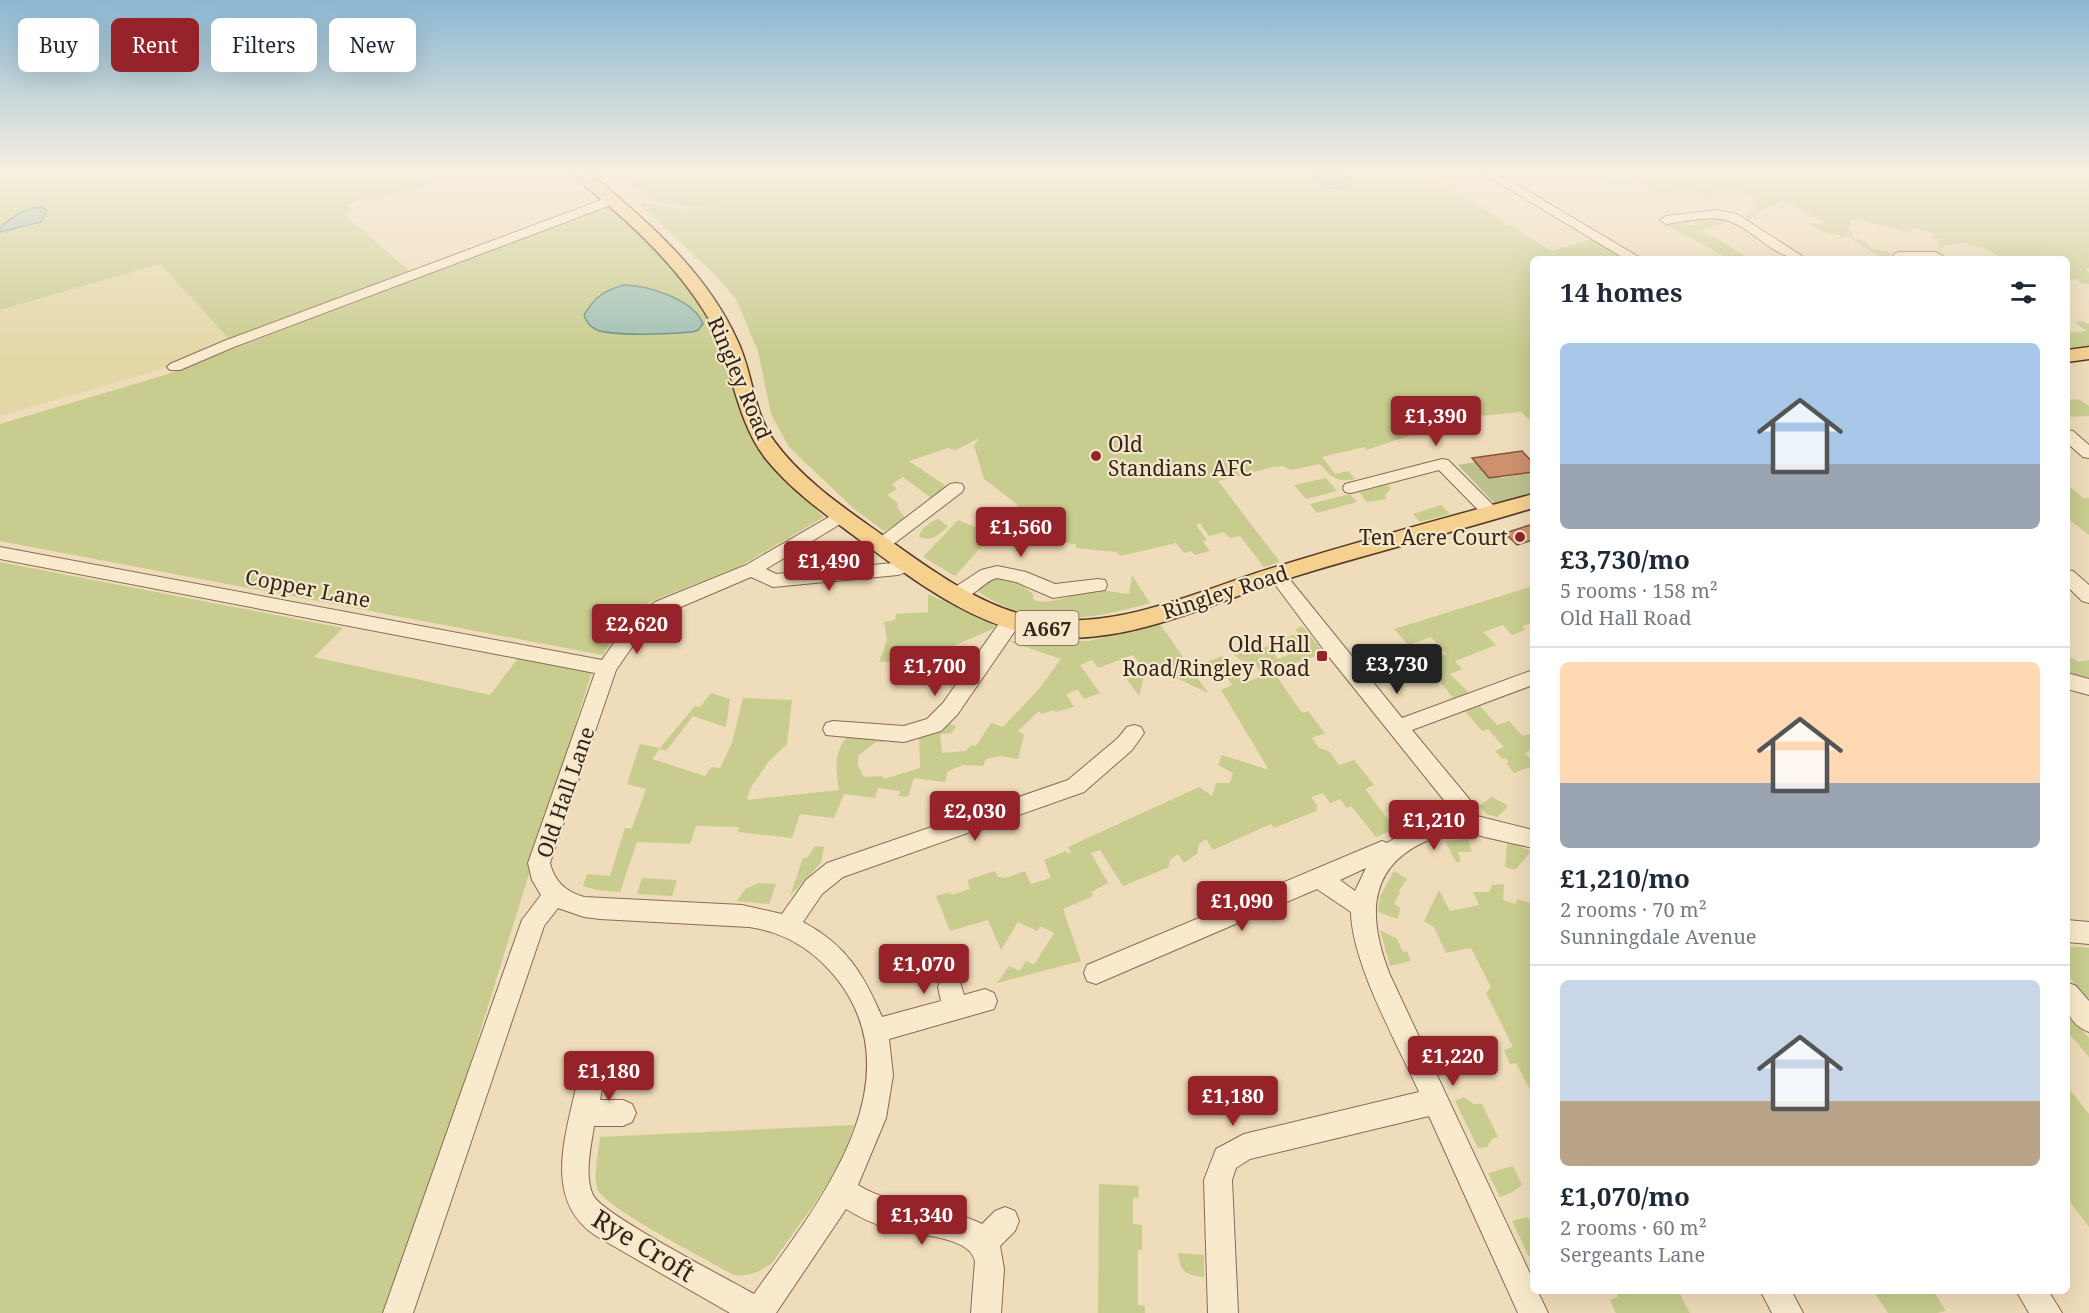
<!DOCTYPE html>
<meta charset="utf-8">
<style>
:root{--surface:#fff;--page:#f6f6f7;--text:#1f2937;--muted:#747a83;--line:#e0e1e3;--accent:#96232a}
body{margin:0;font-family:"Noto Serif",serif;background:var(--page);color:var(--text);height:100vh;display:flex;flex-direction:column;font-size:22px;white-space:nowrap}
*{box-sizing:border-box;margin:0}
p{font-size:20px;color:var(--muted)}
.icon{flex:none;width:33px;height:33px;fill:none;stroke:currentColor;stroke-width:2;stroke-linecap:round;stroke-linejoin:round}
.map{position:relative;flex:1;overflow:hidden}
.panel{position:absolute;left:1530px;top:256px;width:540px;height:1038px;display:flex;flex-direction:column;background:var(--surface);border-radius:9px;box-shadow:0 6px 24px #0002}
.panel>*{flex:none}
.hud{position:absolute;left:18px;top:18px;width:570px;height:54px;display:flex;gap:12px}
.price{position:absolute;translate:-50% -51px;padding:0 14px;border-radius:6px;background:var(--accent);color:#fff;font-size:20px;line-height:39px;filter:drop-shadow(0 2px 3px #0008)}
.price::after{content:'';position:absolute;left:50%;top:36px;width:18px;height:14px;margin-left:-9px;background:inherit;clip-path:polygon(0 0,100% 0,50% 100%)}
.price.on{background:#222;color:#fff}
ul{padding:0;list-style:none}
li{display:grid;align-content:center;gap:12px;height:318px;padding:0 30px}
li+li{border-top:2px solid var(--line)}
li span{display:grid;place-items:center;height:186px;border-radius:9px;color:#555}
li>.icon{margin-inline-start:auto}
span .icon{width:108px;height:108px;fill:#fffc;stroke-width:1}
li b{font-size:26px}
h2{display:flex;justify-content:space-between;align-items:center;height:72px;padding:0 30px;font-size:26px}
.chip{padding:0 21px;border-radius:9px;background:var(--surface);box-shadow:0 6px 24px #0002;font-size:21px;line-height:54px}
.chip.on{background:var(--accent);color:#fff}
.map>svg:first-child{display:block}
.farmland{fill:#e4d7a7}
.green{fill:#c8cc8e}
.cemetery{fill:#bdc08f}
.water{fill:#9fbfb4;stroke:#678c81;stroke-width:1.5}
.building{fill:#ce916e;stroke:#855339;stroke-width:1.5}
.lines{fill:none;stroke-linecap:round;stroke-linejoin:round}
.minor-casing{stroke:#866c54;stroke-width:2}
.major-casing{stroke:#533a29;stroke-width:3}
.minor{fill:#faeacd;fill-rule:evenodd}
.major{fill:#f5d08f;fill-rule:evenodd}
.poi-dot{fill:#96232a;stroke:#f6e7ca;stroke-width:2}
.labels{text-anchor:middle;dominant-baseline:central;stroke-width:4.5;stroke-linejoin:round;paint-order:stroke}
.shield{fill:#f6e7ca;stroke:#6e5f4f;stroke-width:1.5}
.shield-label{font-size:20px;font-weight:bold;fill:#34251a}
.street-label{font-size:21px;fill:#34251a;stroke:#f6e7ca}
.poi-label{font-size:21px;fill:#34251a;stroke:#f6e7ca;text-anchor:end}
.near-street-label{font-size:26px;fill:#34251a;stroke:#f6e7ca}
</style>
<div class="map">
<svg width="2089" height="1313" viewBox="0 0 2089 1313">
<rect width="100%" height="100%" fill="#efdcba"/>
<path class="farmland" d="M 160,264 L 229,339 L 159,370 L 0,416 L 0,310 Z"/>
<path class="green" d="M 0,172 L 462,172 C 444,178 385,202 370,197 L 346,205 L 352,211 L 344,214 L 413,274 L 229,339 L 160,264 L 0,310 L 0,232 L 35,225 L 45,217 L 41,207 C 23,209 12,216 0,228 Z
M 630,172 L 1423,172 L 1552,251 L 1591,239 L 1627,259 L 1533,260 L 1533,423 L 1521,412 L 1420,422 L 1427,430 L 1366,450 L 1364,447 L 1322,457 L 1335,474 L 1348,471 L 1355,479 C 1337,483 1331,477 1320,464 L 1291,470 L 1282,466 L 1273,467 L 1218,481 L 1280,562 L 1264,567 L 1240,536 L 1230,538 L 1224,532 L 1209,536 L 1200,523 L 1196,525 L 1207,540 L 1203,542 L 1210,551 L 1195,555 L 1191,551 L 1184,553 L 1176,543 L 1120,556 L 1117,552 L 1076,548 L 1076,544 L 1047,541 L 1048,537 L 1033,535 L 1033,532 L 998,528 L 1018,505 L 984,479 L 974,446 L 979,438 L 956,450 L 948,448 L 909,461 L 949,488 L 934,500 L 903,477 L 892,484 L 897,489 L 887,495 L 898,503 L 897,507 L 906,519 L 884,531 L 853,508 L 789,447 L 771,414 L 758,351 L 736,299 L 716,276 L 639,203 L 690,210 L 720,205 L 697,207 L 653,202 L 648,193 L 627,184 L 631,176 Z
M 1579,172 L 2089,172 L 2089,268 L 2086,268 L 2089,273 L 2089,284 L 2083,284 L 2075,279 L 2067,280 L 2067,260 L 2003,259 L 1988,250 L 1963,243 L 1947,245 L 1939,250 L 1939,239 L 1933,238 L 1933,233 L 1912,228 L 1911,233 L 1859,220 L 1851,221 L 1848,229 L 1852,232 L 1853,238 L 1864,241 L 1872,249 L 1890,253 L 1890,256 L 1882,258 L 1847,236 L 1830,241 L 1842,235 L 1825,233 L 1809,224 L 1814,222 L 1820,225 L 1825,222 L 1782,201 L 1756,213 L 1750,219 L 1746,218 L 1755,208 L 1754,198 L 1742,190 L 1715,190 L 1712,191 L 1711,198 L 1708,198 L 1709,201 L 1705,200 L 1692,189 L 1655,194 L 1643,183 L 1607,185 Z
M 610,205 L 688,284 L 723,340 L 743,407 L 764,458 L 824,517 L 740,566 L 647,603 L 619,627 L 603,655 L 0,541 L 0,424 L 165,375 Z
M 1713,217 L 1732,220 L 1700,231 L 1718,239 L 1749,259 L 1730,259 L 1664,224 C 1676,222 1684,227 1696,225 L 1693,220 Z
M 2082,321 L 2089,324 L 2089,345 L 2067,348 L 2067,333 L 2087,331 L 2077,324 L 2076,322 Z
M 2067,399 L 2080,400 L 2089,406 L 2089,416 L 2067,417 Z
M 1326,478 L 1337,491 L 1306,499 L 1294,485 Z
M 2067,484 L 2083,498 L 2089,498 L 2089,535 L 2067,518 Z
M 1387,485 L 1391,488 L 1385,495 L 1386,499 L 1367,502 L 1359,492 Z
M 1350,494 L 1357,502 L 1317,513 L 1310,504 Z
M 1441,505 L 1450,514 L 1420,522 L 1413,514 Z
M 938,519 L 948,526 C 939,535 932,542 919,537 C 920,529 931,521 938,519 Z
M 958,520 L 993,534 L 955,576 L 923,557 Z
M 0,562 L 343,628 L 314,657 L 490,695 L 519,657 L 592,671 L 407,1267 L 390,1313 L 0,1313 Z
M 1132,575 L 1150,603 C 1086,621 1033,630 976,590 C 1002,573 1009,574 1033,594 L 1033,599 C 1045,608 1076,593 1091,590 C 1103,589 1117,593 1129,594 Z
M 1533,586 L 1533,623 L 1522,626 L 1525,630 L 1512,635 L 1503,625 L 1483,632 L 1496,645 L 1455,661 L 1462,669 L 1450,674 L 1469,693 L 1454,699 L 1424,662 L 1447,654 L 1431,637 L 1408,645 L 1394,629 Z
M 928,594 L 992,623 L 995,628 L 919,661 L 879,662 L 887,640 L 884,622 L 895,620 L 896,614 L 928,612 Z
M 1158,621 L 1208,693 L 1170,675 L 1171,673 L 1165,670 L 1163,673 L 1156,669 L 1151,675 L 1145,673 L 1139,696 L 1125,677 L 1144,670 L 1133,655 L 1098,668 L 1092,660 L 1080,665 L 1100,693 L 1084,699 L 1078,690 L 1066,694 L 1074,707 L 1056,712 L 1054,710 L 1041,714 L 1039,711 L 1018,731 L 1024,735 L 1018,759 L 1001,756 L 986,759 L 983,766 L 963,765 L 948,771 L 945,782 L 914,778 L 908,797 L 899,796 L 900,791 L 878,788 L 875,798 L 844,794 L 834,818 L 800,814 L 792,838 L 738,832 L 739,827 L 696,826 L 690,844 L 637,842 L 620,892 L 597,890 L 583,886 L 587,874 L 610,876 L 625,828 L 632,828 L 646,789 L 627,784 L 640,744 L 660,748 L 695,706 L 700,707 L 711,693 L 730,699 L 726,727 L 693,716 L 666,751 L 660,749 L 652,759 L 705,776 L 711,767 L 720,768 L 732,743 L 743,698 L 792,700 L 787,744 L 768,762 L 750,789 L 747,800 L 839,790 C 836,770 833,752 848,736 L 899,741 L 876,742 L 858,756 L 858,766 L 864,777 L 882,776 L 884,779 L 920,768 L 919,735 L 943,722 L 956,726 L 952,733 L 940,734 L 942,753 L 966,751 L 971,745 L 976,746 L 991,723 L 1003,727 L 1039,689 L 1061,659 L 1008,641 L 1088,641 L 1117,635 Z
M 1302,626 L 1324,653 L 1273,671 L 1302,713 L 1308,711 L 1325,733 L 1312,738 L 1319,748 L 1329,751 L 1339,765 L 1354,760 L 1374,785 L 1365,789 L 1395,829 L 1376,837 L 1351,806 L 1347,808 L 1340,799 L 1330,803 L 1323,793 L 1311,797 L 1317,805 L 1316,811 L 1274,828 L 1271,824 L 1213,850 L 1206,839 L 1199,844 L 1197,854 L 1184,863 L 1178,854 L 1170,860 L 1169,867 L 1123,886 L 1100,850 L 1091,853 L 1108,883 L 1091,892 L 1093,896 L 1063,909 L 1081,961 L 997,983 L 1009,966 L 1020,971 L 1026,961 L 1034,965 L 1054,933 L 1040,926 L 1037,931 L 1018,922 L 1001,950 L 988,920 L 950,931 L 936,896 L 950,892 L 952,895 L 970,889 L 967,880 L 995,871 L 998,877 L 1005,878 L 1025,871 L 1031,884 L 1051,878 L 1044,860 L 1066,851 L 1068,854 L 1071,853 L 1068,847 L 1199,787 L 1212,796 L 1216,783 L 1230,783 L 1233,773 L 1218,765 L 1222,755 L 1269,770 L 1221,690 L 1232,685 L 1224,673 L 1214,676 L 1205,662 L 1223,656 L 1243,683 L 1256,679 L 1262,674 L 1254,662 L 1245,663 L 1234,655 L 1246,651 L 1243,648 L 1258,643 L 1262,648 L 1268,646 L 1278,659 L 1288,655 L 1278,641 L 1298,633 L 1296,629 Z
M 2067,655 L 2078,662 L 2089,660 L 2089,679 L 2071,674 Z
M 1480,706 L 1497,725 L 1509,721 L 1523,736 L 1533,733 L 1533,749 L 1525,753 L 1533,762 L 1533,766 L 1514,773 L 1506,763 L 1509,762 L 1506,758 L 1502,759 L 1495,751 L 1504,747 L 1488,729 L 1482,731 L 1465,711 Z
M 1492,797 L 1507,805 L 1507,808 L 1497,817 L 1487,814 L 1479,806 Z
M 1468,839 L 1472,852 L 1458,852 L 1461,862 L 1456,862 L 1445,841 Z
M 1507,842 L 1531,851 L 1515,870 L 1505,867 Z
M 815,846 L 824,847 L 821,863 L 790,896 L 803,858 L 807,858 Z
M 1394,871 L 1407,879 L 1399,891 L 1400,893 L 1394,904 L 1400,908 L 1398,919 L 1378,912 L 1380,896 Z
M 642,878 L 677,880 L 672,896 L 637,894 Z
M 759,883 L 776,884 L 769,904 L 737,901 L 745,889 Z
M 1504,884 L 1503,900 L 1516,904 L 1517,899 L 1533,904 L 1533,1095 L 1516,1063 L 1510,1064 L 1504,1050 L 1513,1047 L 1486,993 L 1491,987 L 1471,948 L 1446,953 L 1434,927 L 1424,921 L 1439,890 L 1450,911 L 1479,905 L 1473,892 L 1489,892 L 1492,885 Z
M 1380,930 L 1397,939 L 1403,952 L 1407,951 L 1411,961 L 1390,966 Z
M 2067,946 L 2089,948 L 2089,998 L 2086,998 L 2067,974 Z
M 2072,1018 L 2089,1038 L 2089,1057 L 2067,1031 L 2067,1019 Z
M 2067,1086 L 2089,1114 L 2089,1227 L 2067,1198 Z
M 1464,1097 L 1474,1104 L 1482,1104 L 1498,1137 L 1492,1139 L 1487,1147 L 1478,1148 L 1455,1101 Z
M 854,1125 C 840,1176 802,1219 773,1262 C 761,1272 749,1277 734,1275 C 711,1262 601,1206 597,1188 C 593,1173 599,1152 600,1137 Z
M 1513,1166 L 1522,1185 L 1511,1193 L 1500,1197 L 1488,1173 Z
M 1099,1184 L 1139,1186 L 1138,1198 L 1133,1198 L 1133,1224 L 1142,1225 L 1142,1250 L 1138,1250 L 1138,1305 L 1145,1306 L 1145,1313 L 1098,1313 Z
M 1528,1217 L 1533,1228 L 1533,1253 L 1529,1257 L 1512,1221 Z
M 1178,1253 L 1204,1255 L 1204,1277 C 1186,1275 1180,1272 1178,1253 Z
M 1616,1292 L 1679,1292 L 1690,1313 L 1616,1313 L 1610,1300 L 1618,1297 Z
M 1874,1292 L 1934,1292 L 1946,1311 L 1937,1313 L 1888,1313 Z"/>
<path class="cemetery" d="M 1476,462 L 1502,478 L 1533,472 L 1533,492 L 1494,503 L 1458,465 Z"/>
<path class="water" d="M 1330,173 L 1343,177 L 1346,184 C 1337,193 1326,188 1316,181 L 1318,174 Z
M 41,207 L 47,210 L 41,222 L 0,232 L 0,228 C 12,216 23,209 41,207 Z
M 624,285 C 647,285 695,300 703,324 L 697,331 C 680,334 609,337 595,329 C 589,326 586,321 584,315 C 594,298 604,290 624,285 Z"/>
<path class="building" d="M 1522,451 L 1533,463 L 1533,472 L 1489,478 L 1472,458 Z
M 1533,524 L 1533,540 L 1517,545 L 1505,533 Z"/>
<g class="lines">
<g class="minor-casing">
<path id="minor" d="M 1481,172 L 1496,172 L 1644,260 L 1627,260 Z
M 612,196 L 616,197 L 618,200 L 616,203 L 234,347 L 180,370 L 170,370 L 167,367 L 170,364 L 224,341 Z
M 1715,210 L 1737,214 L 1808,260 C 1772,260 1756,229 1726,220 C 1708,215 1685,222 1666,224 L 1660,220 L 1666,216 Z
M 1900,252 L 1936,252 L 1943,256 L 1938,260 L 1891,260 L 1895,253 Z
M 2067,430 L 2073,431 L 2089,445 L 2089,458 L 2083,457 L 2067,443 Z
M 1442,459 L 1448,460 L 1498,510 L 1501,514 L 1498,518 L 1486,518 L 1439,470 L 1351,493 L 1345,492 L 1343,488 L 1345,484 Z
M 956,483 L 962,484 L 964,488 L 962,492 L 887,549 L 875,549 L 872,545 L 875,541 L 950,484 Z
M 841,510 L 847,512 L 850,516 L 847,520 L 766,569 L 776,574 L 893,563 L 906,556 L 912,558 L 915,562 C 911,569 906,573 898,575 L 773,587 L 751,577 L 669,612 L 641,634 L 616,670 L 550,863 C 554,881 566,892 584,897 L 742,905 L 782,914 L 806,880 L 827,863 L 1068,780 L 1118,738 L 1127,727 L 1134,725 L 1141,727 L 1144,733 L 1132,750 L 1084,792 L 843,877 L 822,894 L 803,922 C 846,945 863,973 882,1017 L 941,1001 L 938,987 L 941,979 L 950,976 L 959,979 L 964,995 L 985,989 L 994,993 L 997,1001 L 994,1009 L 889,1039 L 893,1075 L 886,1118 L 858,1185 C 897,1209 942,1204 982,1224 L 995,1211 L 1005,1207 L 1015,1211 L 1019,1221 L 1015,1231 L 1000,1246 L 1004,1269 L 1001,1313 L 971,1313 L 975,1261 C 970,1235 910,1235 888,1228 C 873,1224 859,1217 846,1209 L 776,1313 L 730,1313 L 596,1236 C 542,1200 566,1135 577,1083 L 581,1074 L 590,1070 L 599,1074 L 603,1083 L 600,1100 L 623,1100 L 632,1104 L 636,1113 L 632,1122 L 623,1126 L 594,1126 C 591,1146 584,1176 593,1195 C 601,1214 728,1279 754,1294 C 814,1209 919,1084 837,979 C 815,951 785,932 749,927 L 600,919 L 584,917 L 558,908 L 544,926 L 413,1313 L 383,1313 L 522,920 L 541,895 L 532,880 L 528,863 L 595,673 L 0,559 L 0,547 L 602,660 L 627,624 L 655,602 L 746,565 Z
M 997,566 L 1026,572 L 1055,584 L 1098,579 L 1105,580 L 1107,585 L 1105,590 L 1098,591 L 1053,598 L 1016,582 L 997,578 C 981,582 970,604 952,599 L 950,594 L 952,589 L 981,570 Z
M 1277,569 L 1283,571 L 1402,718 L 1533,670 L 1533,685 L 1412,730 L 1470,800 L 1473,815 L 1533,830 L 1533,848 C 1512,843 1491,839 1470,833 C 1466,832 1460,829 1457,830 C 1446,831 1432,839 1422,843 C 1364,871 1370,924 1390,975 L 1533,1280 L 1533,1292 L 1538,1292 L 1548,1313 L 1518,1313 L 1429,1116 L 1250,1159 L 1236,1168 L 1232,1180 L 1238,1313 L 1208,1313 L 1204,1180 L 1216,1149 L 1244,1134 L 1419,1092 C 1397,1043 1352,964 1351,912 L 1317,889 L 1096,984 L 1087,981 L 1084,973 L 1087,965 L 1382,841 L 1387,843 L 1410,829 L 1452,813 L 1451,809 L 1330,658 L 1271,579 L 1268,575 L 1271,571 ZM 1366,868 L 1355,891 L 1340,880 Z
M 2067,570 L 2073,571 L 2089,585 L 2089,603 L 2082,601 L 2067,586 Z
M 1012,613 L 1019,615 L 1021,620 L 1019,625 L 957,715 L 941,731 L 904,742 L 826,735 L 823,729 L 826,723 L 833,721 L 904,726 L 927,719 L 943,703 L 1005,615 Z
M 2067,673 L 2089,679 L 2089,695 L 2067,689 Z
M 2067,920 L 2089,922 L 2089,944 L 2067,942 Z
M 2067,982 L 2076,986 L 2089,1001 L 2089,1032 C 2064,1022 2067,1005 2067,982 Z
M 1761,1292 L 1792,1292 L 1803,1313 L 1772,1313 Z
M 2017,1292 L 2049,1292 L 2062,1313 L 2029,1313 Z"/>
</g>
<g class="major-casing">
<path id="major" d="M 572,172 L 588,172 C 646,220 707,272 738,342 C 753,374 753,412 774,441 C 803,481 846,509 885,537 C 927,567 982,608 1034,617 C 1117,633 1201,589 1279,566 C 1363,540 1448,517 1533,494 L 1533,508 C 1454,532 1375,552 1296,576 C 1221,599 1145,639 1065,638 C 987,637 916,582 857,538 C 825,514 791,490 766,459 C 732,415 733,357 704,311 C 680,273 649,241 616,212 C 602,199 584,187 572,172 Z
M 2089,347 L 2089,359 L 2067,362 L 2067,350 Z"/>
</g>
<use href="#minor" class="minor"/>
<use href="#major" class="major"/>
</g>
<linearGradient id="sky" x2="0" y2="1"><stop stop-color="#8bb8d3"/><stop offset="0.48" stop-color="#f8efe0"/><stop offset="1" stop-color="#f8efe0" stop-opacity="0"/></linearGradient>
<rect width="2089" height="356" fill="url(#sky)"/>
<g class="poi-dot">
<circle cx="1096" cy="456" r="6"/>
<circle cx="1520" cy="537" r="6"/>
<rect x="1316" y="650" width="12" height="12" rx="3"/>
</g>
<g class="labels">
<rect class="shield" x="1015.5" y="611" width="63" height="34" rx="4.5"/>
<g class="shield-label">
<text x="1047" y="628">A667</text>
</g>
<g class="street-label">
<text transform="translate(740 378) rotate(67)">Ringley Road</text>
<text transform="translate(308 588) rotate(11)">Copper Lane</text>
<text transform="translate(1225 592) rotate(-18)">Ringley Road</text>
<text transform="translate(565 792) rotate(-71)">Old Hall Lane</text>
</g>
<g class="poi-label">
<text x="1108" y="444" text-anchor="start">Old<tspan x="1108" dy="24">Standians AFC</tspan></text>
<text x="1508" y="537">Ten Acre Court</text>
<text x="1310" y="644">Old Hall<tspan x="1310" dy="24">Road/Ringley Road</tspan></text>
</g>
<g class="near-street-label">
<text transform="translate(644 1245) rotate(31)">Rye Croft</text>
</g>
</g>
</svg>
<b class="price" style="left:1436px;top:447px">£1,390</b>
<b class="price" style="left:1021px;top:558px">£1,560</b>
<b class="price" style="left:829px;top:592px">£1,490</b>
<b class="price" style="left:637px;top:655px">£2,620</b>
<b class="price on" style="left:1397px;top:695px">£3,730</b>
<b class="price" style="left:935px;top:697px">£1,700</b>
<b class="price" style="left:975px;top:842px">£2,030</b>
<b class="price" style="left:1434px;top:851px">£1,210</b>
<b class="price" style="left:1242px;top:932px">£1,090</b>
<b class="price" style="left:924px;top:995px">£1,070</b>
<b class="price" style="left:1453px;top:1087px">£1,220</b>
<b class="price" style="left:609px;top:1102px">£1,180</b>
<b class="price" style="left:1233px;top:1127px">£1,180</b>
<b class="price" style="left:922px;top:1246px">£1,340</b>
<div class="hud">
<a class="chip">Buy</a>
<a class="chip on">Rent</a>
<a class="chip">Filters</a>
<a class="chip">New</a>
</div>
<section class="panel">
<h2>14 homes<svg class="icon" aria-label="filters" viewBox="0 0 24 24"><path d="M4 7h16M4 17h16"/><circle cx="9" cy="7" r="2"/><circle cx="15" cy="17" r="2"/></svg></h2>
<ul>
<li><span style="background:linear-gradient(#a9c7e8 65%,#9aa5b1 0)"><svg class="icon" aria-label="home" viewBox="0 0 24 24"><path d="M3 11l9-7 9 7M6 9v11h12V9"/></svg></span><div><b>£3,730/mo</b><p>5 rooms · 158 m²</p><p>Old Hall Road</p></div></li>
<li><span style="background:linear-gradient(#ffd9b3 65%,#9aa5b1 0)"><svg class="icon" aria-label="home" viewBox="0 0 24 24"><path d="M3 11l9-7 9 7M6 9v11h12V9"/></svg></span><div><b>£1,210/mo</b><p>2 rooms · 70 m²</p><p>Sunningdale Avenue</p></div></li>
<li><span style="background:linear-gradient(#c9d6e8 65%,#b9a48a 0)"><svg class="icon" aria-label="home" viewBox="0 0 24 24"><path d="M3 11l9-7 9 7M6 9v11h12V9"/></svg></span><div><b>£1,070/mo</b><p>2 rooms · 60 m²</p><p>Sergeants Lane</p></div></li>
</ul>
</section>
</div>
